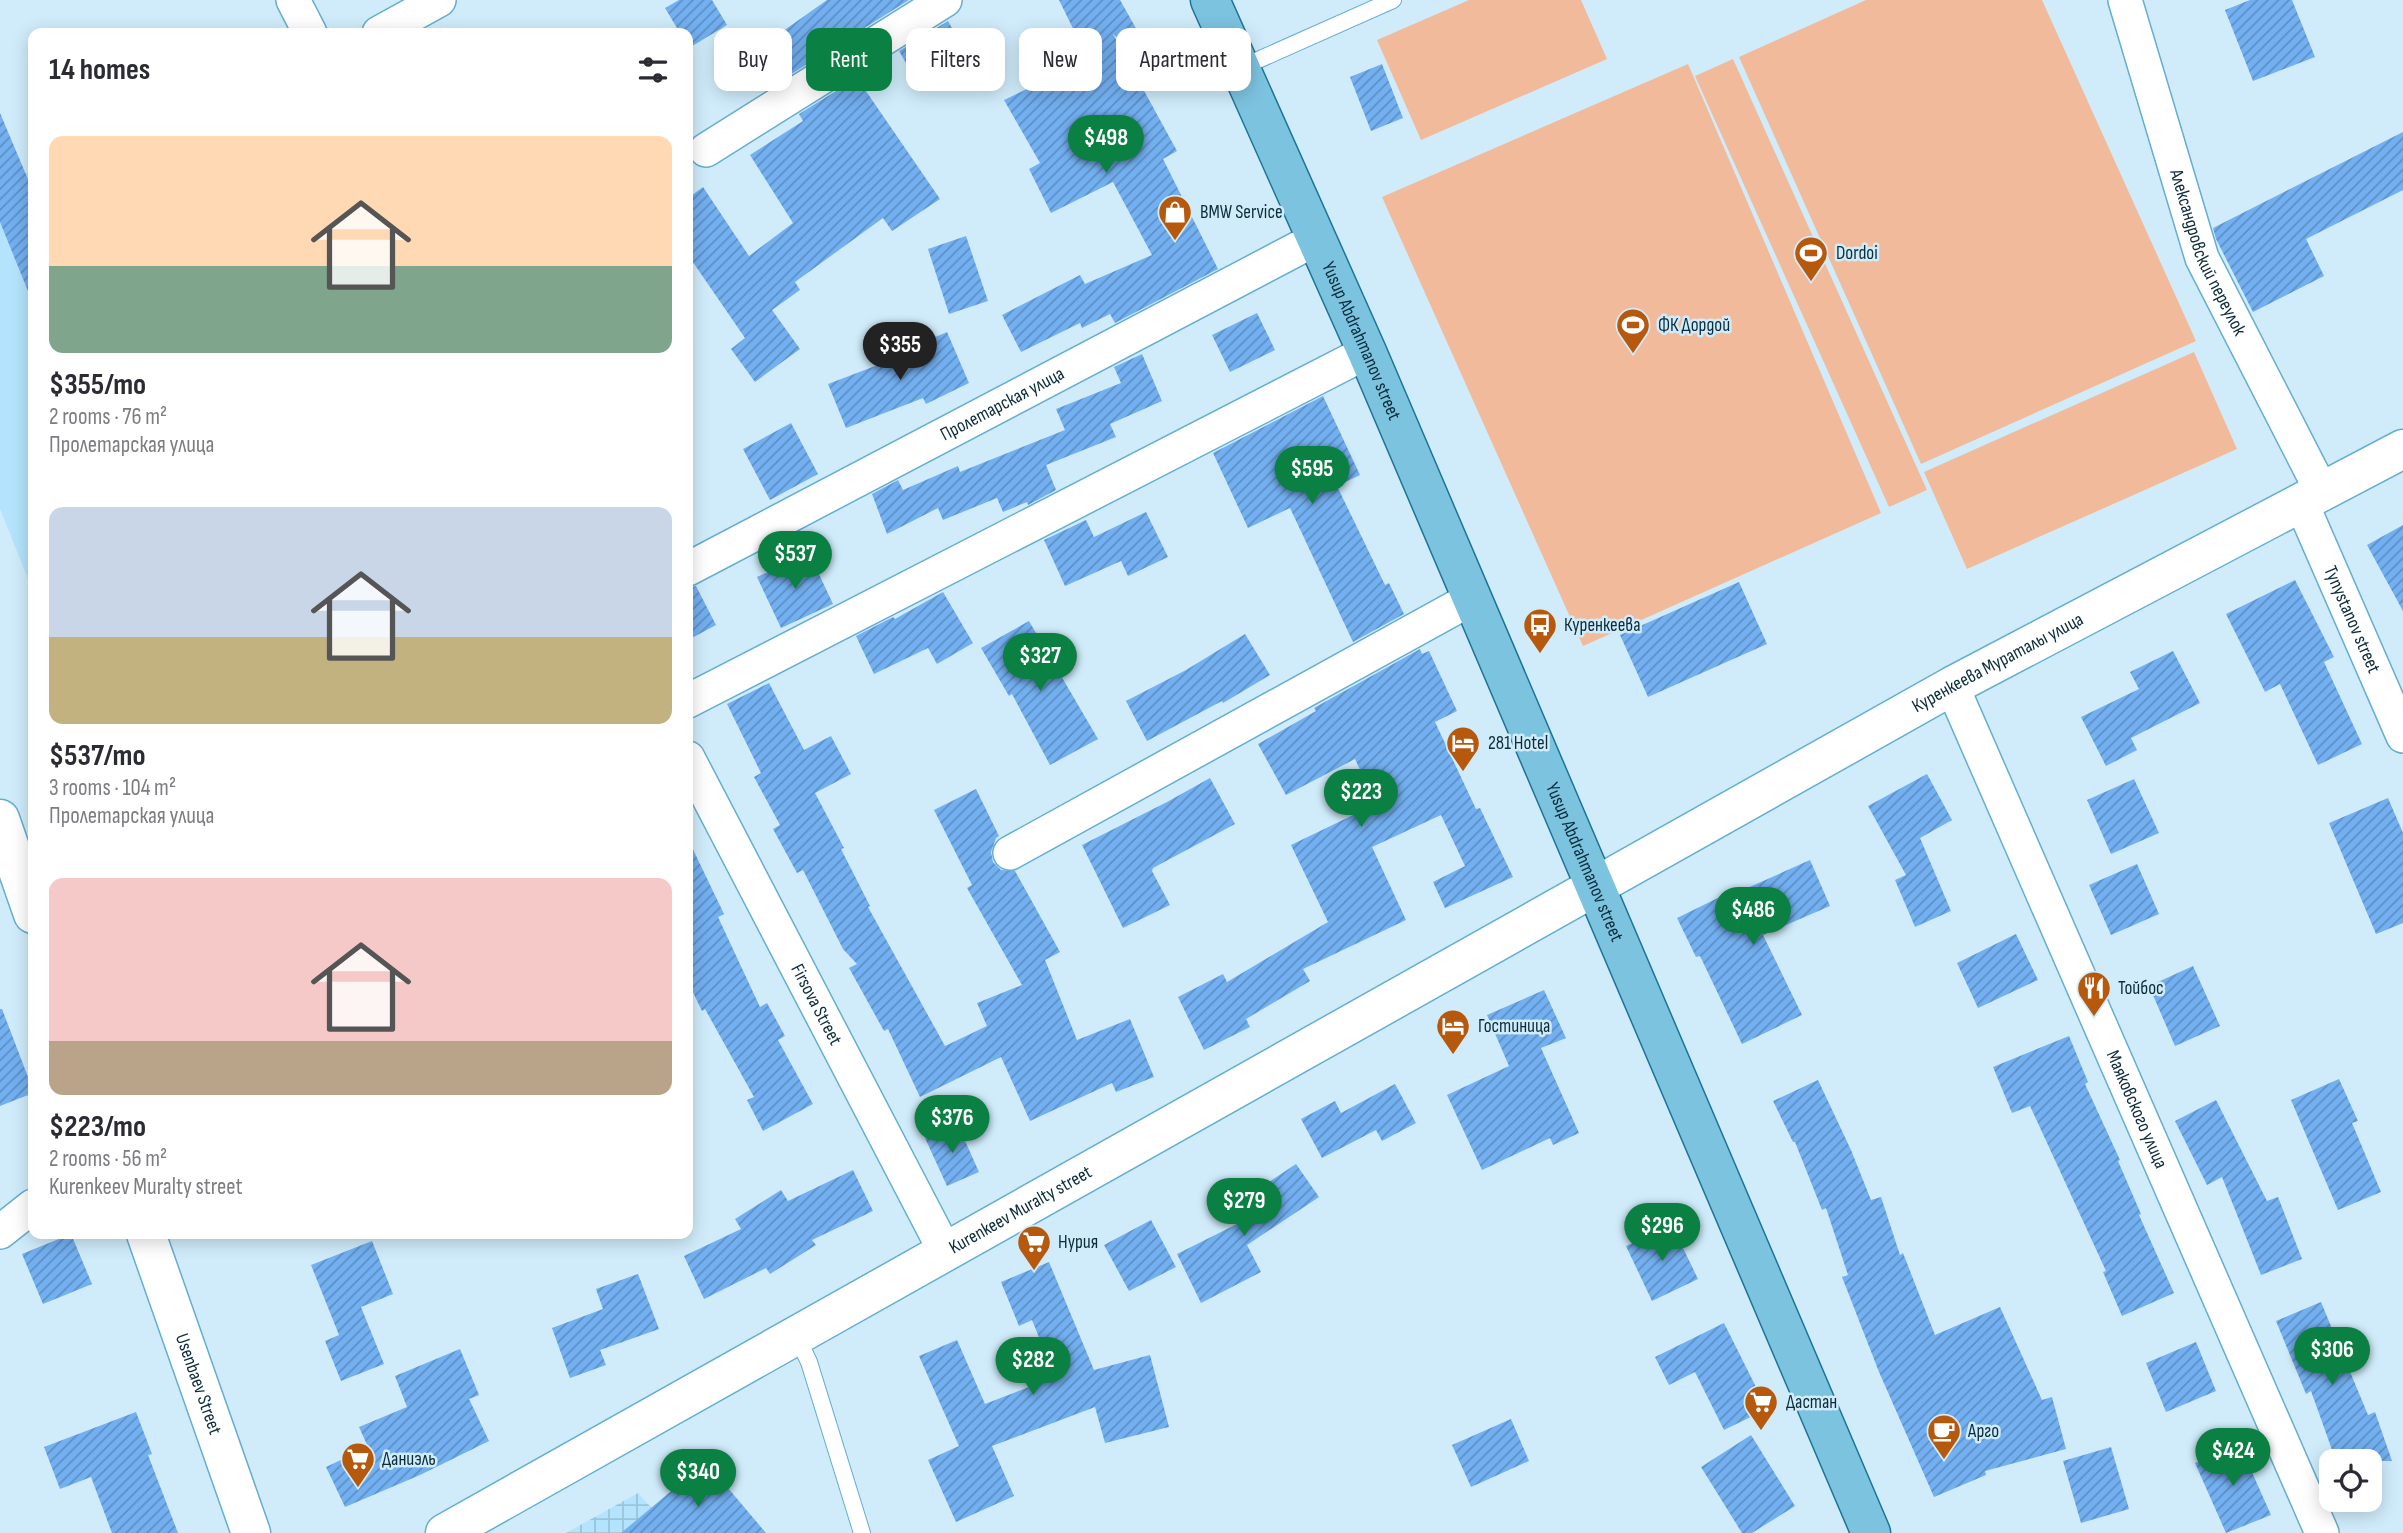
<!DOCTYPE html>
<meta charset="utf-8">
<style>
:root{--surface:#fff;--page:#f2f2f3;--text:#2b2b33;--muted:#7c7c81;--accent:#0b8043}
body{margin:0;font-family:"Sofia Sans Condensed",sans-serif;background:var(--page);color:var(--text);height:100vh;display:flex;flex-direction:column;font-size:26px;white-space:nowrap}
*{box-sizing:border-box;margin:0}
p{font-size:23px;color:var(--muted)}
.icon{flex:none;width:38px;height:38px;fill:none;stroke:currentColor;stroke-width:2;stroke-linecap:round;stroke-linejoin:round}
.map{position:relative;flex:1;overflow:hidden}
.details{position:absolute;left:28px;top:28px;width:665px;height:1211px;display:flex;flex-direction:column;background:var(--surface);border-radius:14px;box-shadow:0 4px 18px #0003}
.details>*{flex:none}
.hud{position:absolute;left:714px;top:28px;width:665px;height:63px;display:flex;gap:14px}
.controls{position:absolute;left:2319px;top:1449px;display:grid;gap:14px}
.controls a{display:grid;place-items:center;width:63px;height:63px;border-radius:14px;background:var(--surface);box-shadow:0 4px 18px #0003;font-size:35px}
.price{position:absolute;translate:-50% -60px;padding:0 16px;border-radius:24px;background:var(--accent);color:#fff;font-size:23px;line-height:46px;filter:drop-shadow(0 2px 4px #0008)}
.price::after{content:'';position:absolute;left:50%;top:42px;width:21px;height:16px;margin-left:-10px;background:inherit;clip-path:polygon(0 0,100% 0,50% 100%)}
.price.on{background:#222;color:#fff}
ul{padding:0;list-style:none}
li{display:grid;align-content:center;gap:14px;height:371px;padding:0 21px}
li span{display:grid;place-items:center;height:217px;border-radius:14px;color:#555}
li>.icon{margin-inline-start:auto}
span .icon{width:126px;height:126px;fill:#fffc;stroke-width:1}
li b{font-size:30px}
h2{display:flex;justify-content:space-between;align-items:center;height:84px;padding:0 21px;font-size:30px}
.chip{padding:0 24px;border-radius:14px;background:var(--surface);box-shadow:0 4px 18px #0003;font-size:24px;line-height:63px}
.chip.on{background:var(--accent);color:#fff}
.map>svg:first-child{display:block}
.built{fill:#b4e4fd}
.industrial{fill:url(#industrial-grid)}
.garden{fill:#f1ba9b}
.building{fill:url(#building-hatch)}
.lines{fill:none;stroke-linecap:round;stroke-linejoin:round}
.lane-casing{stroke:#64aed2;stroke-width:18}
.street-casing{stroke:#64aed2;stroke-width:36}
.secondary-casing{stroke:#64aed2;stroke-width:41}
.primary-casing{stroke:#1c7498;stroke-width:41}
.lane{stroke:#fff;stroke-width:16}
.street{stroke:#fff;stroke-width:33}
.secondary{stroke:#fff;stroke-width:38}
.primary{stroke:#7cc3e0;stroke-width:38}
.labels{text-anchor:middle;dominant-baseline:central;stroke-width:5;stroke-linejoin:round;paint-order:stroke}
.poi-label{font-size:19px;fill:#0b2c3a;stroke:#d0ecfb;text-anchor:start}
.street-label{font-size:19px;fill:#0b2c3a;stroke:#d0ecfb}
</style>
<div class="map">
<svg width="2403" height="1533" viewBox="0 0 2403 1533">
<defs>
<pattern id="industrial-grid" width="8" height="8" patternUnits="userSpaceOnUse" patternTransform="scale(1.75)"><rect width="8" height="8" fill="#b4e4fd"/><path d="M0 4h8M4 0v8" fill="none" stroke="#99c4da"/></pattern>
<pattern id="building-hatch" width="6" height="6" patternUnits="userSpaceOnUse" patternTransform="scale(1.75)"><rect width="6" height="6" fill="#73b0f1"/><path d="M-1 1l2-2M0 6l6-6M5 7l2-2" fill="none" stroke="#5d8fc4"/></pattern>
</defs>
<rect width="100%" height="100%" fill="#d0ecfb"/>
<path class="built" d="M 33,170 L 33,591 L 0,509 L 0,185 Z"/>
<path class="industrial" d="M 638,1493 L 674,1533 L 566,1533 Z"/>
<path class="garden" d="M 1469,0 L 1581,0 L 1607,59 L 1421,140 L 1377,40 Z
M 1866,0 L 2042,0 L 2196,341 L 1921,464 L 1739,57 Z
M 1733,59 L 1927,490 L 1889,507 L 1695,76 Z
M 1688,64 L 1881,513 L 1583,646 L 1382,197 Z
M 2194,352 L 2237,449 L 1967,569 L 1924,472 Z"/>
<path class="building" d="M 679,0 L 712,0 L 727,25 L 689,48 L 688,33 L 680,33 L 665,8 Z
M 827,0 L 909,0 L 777,83 L 755,51 Z
M 1059,0 L 1120,0 L 1159,69 L 1156,72 L 1113,34 L 1177,151 L 1163,159 L 1218,269 L 1115,323 L 1110,314 L 1082,328 L 1080,323 L 1021,352 L 1002,315 L 1080,275 L 1085,284 L 1152,255 L 1113,182 L 1051,213 L 1029,169 L 1040,163 L 1004,100 L 1088,59 Z
M 2250,0 L 2292,0 L 2315,57 L 2253,81 L 2225,10 Z
M 948,21 L 965,51 L 916,80 L 899,51 Z
M 1382,64 L 1403,118 L 1371,131 L 1350,77 Z
M 857,78 L 940,199 L 892,231 L 883,218 L 795,282 L 800,290 L 772,310 L 800,349 L 755,382 L 731,349 L 745,338 L 688,255 L 688,198 L 703,187 L 749,256 L 793,223 L 750,155 L 803,121 L 799,114 Z
M 0,113 L 33,191 L 32,301 L 0,222 Z
M 2403,132 L 2403,190 L 2306,239 L 2324,276 L 2253,312 L 2216,239 L 2213,228 Z
M 966,236 L 988,301 L 949,314 L 928,249 Z
M 1257,313 L 1275,350 L 1230,372 L 1212,335 Z
M 947,332 L 969,383 L 926,404 L 923,398 L 846,428 L 828,384 L 904,355 L 903,351 Z
M 1142,354 L 1162,401 L 1110,424 L 1116,437 L 1046,465 L 1056,490 L 1028,505 L 1027,502 L 1003,512 L 997,498 L 943,520 L 938,508 L 887,534 L 872,494 L 898,480 L 903,490 L 958,466 L 960,472 L 1065,430 L 1056,409 L 1121,383 L 1114,367 Z
M 1323,396 L 1360,475 L 1337,486 L 1385,585 L 1389,583 L 1404,614 L 1353,642 L 1290,508 L 1248,528 L 1213,453 Z
M 791,423 L 818,474 L 770,500 L 743,449 Z
M 1146,512 L 1168,557 L 1128,576 L 1121,561 L 1065,586 L 1044,540 L 1086,520 L 1094,537 Z
M 2403,525 L 2403,611 L 2367,545 Z
M 809,553 L 833,604 L 781,628 L 757,577 Z
M 2295,580 L 2334,657 L 2324,662 L 2362,744 L 2318,765 L 2280,684 L 2265,692 L 2226,614 Z
M 1739,582 L 1767,644 L 1648,697 L 1620,635 Z
M 696,586 L 716,625 L 688,640 L 688,588 Z
M 943,592 L 973,643 L 937,664 L 928,648 L 874,674 L 856,636 L 893,617 L 895,619 Z
M 1029,621 L 1098,739 L 1050,765 L 1012,694 L 1009,696 L 981,648 Z
M 1245,634 L 1270,675 L 1223,703 L 1222,701 L 1147,741 L 1126,701 L 1186,670 Z
M 1420,649 L 1422,654 L 1429,651 L 1457,711 L 1435,722 L 1476,809 L 1480,808 L 1513,877 L 1445,908 L 1433,882 L 1465,866 L 1441,815 L 1372,847 L 1406,920 L 1303,969 L 1310,981 L 1246,1019 L 1250,1027 L 1204,1050 L 1178,997 L 1223,974 L 1227,982 L 1328,922 L 1291,845 L 1376,804 L 1355,759 L 1286,795 L 1258,744 L 1316,711 L 1314,708 Z
M 2173,651 L 2200,703 L 2131,738 L 2137,750 L 2106,766 L 2081,717 L 2139,689 L 2130,672 Z
M 769,683 L 804,750 L 831,736 L 851,774 L 815,793 L 844,848 L 841,849 L 870,906 L 868,907 L 945,1046 L 987,1026 L 977,1003 L 1022,985 L 967,888 L 972,885 L 934,810 L 976,789 L 999,836 L 996,838 L 991,852 L 993,862 L 1001,870 L 1015,871 L 1060,952 L 1045,960 L 1077,1040 L 1130,1019 L 1154,1077 L 1116,1092 L 1112,1083 L 1030,1121 L 1001,1057 L 920,1097 L 888,1029 L 884,1031 L 849,968 L 857,964 L 843,949 L 803,870 L 797,873 L 773,829 L 780,825 L 754,777 L 761,773 L 727,704 Z
M 1927,774 L 1952,820 L 1920,838 L 1951,911 L 1915,927 L 1895,880 L 1906,875 L 1868,806 Z
M 1210,778 L 1235,824 L 1153,868 L 1152,871 L 1170,905 L 1123,928 L 1082,845 L 1167,802 Z
M 2134,779 L 2159,833 L 2111,854 L 2087,800 Z
M 2388,798 L 2403,833 L 2403,923 L 2376,934 L 2329,823 Z
M 688,839 L 724,914 L 718,917 L 760,1007 L 767,1003 L 785,1036 L 778,1040 L 813,1104 L 763,1131 L 747,1100 L 754,1097 L 705,1009 L 702,1011 L 688,982 Z
M 1810,860 L 1830,906 L 1763,935 L 1802,1015 L 1742,1044 L 1700,956 L 1696,957 L 1677,918 L 1724,895 L 1725,898 Z
M 2137,864 L 2159,914 L 2111,935 L 2089,885 Z
M 2016,934 L 2038,980 L 1978,1008 L 1957,963 Z
M 2193,966 L 2220,1026 L 2175,1046 L 2149,986 Z
M 1544,990 L 1566,1038 L 1541,1048 L 1579,1133 L 1553,1145 L 1550,1138 L 1482,1170 L 1447,1095 L 1509,1066 L 1487,1015 Z
M 0,1009 L 2,1009 L 33,1090 L 33,1093 L 0,1106 Z
M 2069,1036 L 2088,1082 L 2085,1084 L 2120,1160 L 2118,1161 L 2141,1214 L 2139,1215 L 2174,1293 L 2122,1316 L 2103,1272 L 2106,1271 L 2030,1106 L 2012,1113 L 1993,1067 Z
M 2339,1079 L 2358,1121 L 2352,1123 L 2381,1192 L 2338,1210 L 2291,1100 Z
M 1818,1080 L 1851,1150 L 1871,1200 L 1881,1197 L 1900,1255 L 1903,1253 L 1935,1335 L 2000,1307 L 2042,1400 L 2052,1397 L 2066,1449 L 1985,1471 L 1986,1475 L 1934,1497 L 1879,1372 L 1842,1277 L 1848,1275 L 1826,1208 L 1822,1210 L 1795,1142 L 1793,1142 L 1773,1101 Z
M 1395,1084 L 1416,1123 L 1382,1141 L 1376,1130 L 1322,1158 L 1301,1119 L 1335,1101 L 1341,1113 Z
M 2216,1100 L 2267,1201 L 2278,1197 L 2302,1259 L 2261,1275 L 2222,1177 L 2207,1185 L 2175,1121 Z
M 957,1123 L 979,1172 L 947,1186 L 925,1138 Z
M 1296,1164 L 1319,1197 L 1247,1245 L 1261,1272 L 1201,1303 L 1177,1254 L 1269,1208 L 1257,1190 Z
M 853,1170 L 873,1211 L 812,1240 L 816,1245 L 770,1274 L 766,1268 L 704,1299 L 684,1256 L 741,1229 L 735,1219 L 781,1190 L 788,1201 Z
M 1151,1220 L 1176,1267 L 1129,1291 L 1104,1245 Z
M 1672,1225 L 1698,1279 L 1652,1301 L 1626,1246 Z
M 71,1234 L 92,1284 L 43,1304 L 22,1254 Z
M 372,1241 L 393,1294 L 361,1307 L 384,1364 L 341,1381 L 325,1341 L 339,1335 L 311,1265 Z
M 1049,1262 L 1094,1370 L 1150,1355 L 1169,1427 L 1105,1443 L 1095,1407 L 992,1446 L 1014,1496 L 956,1522 L 928,1460 L 959,1446 L 919,1356 L 957,1340 L 985,1404 L 1055,1377 L 1032,1320 L 1019,1326 L 1001,1282 Z
M 638,1274 L 659,1329 L 600,1350 L 606,1365 L 570,1378 L 552,1328 L 603,1309 L 596,1289 Z
M 2321,1302 L 2368,1415 L 2375,1412 L 2392,1461 L 2336,1461 L 2311,1391 L 2306,1394 L 2276,1321 Z
M 1724,1323 L 1767,1409 L 1724,1430 L 1695,1372 L 1669,1385 L 1655,1357 Z
M 2196,1342 L 2216,1391 L 2166,1412 L 2146,1363 Z
M 460,1349 L 479,1395 L 469,1399 L 489,1441 L 420,1475 L 345,1507 L 326,1467 L 368,1447 L 359,1427 L 407,1407 L 395,1376 Z
M 136,1412 L 152,1454 L 148,1455 L 178,1533 L 112,1533 L 91,1477 L 60,1489 L 44,1447 Z
M 1511,1419 L 1529,1461 L 1471,1487 L 1452,1445 Z
M 1751,1435 L 1795,1506 L 1752,1533 L 1742,1533 L 1701,1467 Z
M 2239,1443 L 2271,1515 L 2226,1533 L 2195,1463 Z
M 2111,1447 L 2129,1509 L 2081,1523 L 2063,1461 Z
M 706,1462 L 766,1533 L 621,1533 Z"/>
<g class="lines">
<g class="lane-casing">
<path id="lane" d="M 1240,68 L 1393,0
M 796,1335 L 809,1362 L 862,1533"/>
</g>
<g class="street-casing">
<g id="street">
<path d="M 293,0 L 310,33"/>
<path id="s1" d="M 2125,0 L 2202,258 L 2321,490"/>
<path d="M 379,33 L 439,0"/>
<path d="M 706,150 L 945,0"/>
<path id="s2" d="M 2301,502 L 2403,736"/>
<path id="s3" d="M 688,569 L 1316,239"/>
<path id="s4" d="M 1952,686 L 2322,1533"/>
<path d="M 688,701 L 1367,352"/>
<path id="s5" d="M 688,758 L 945,1251"/>
<path d="M 1010,853 L 1471,599"/>
<path d="M 0,1232 L 33,1206"/>
</g>
</g>
<g class="secondary-casing">
<g id="secondary">
<path d="M 0,819 L 33,914"/>
<path id="s6" d="M 146,1234 L 251,1533"/>
<path id="s7" d="M 445,1533 L 1952,686 L 2403,449"/>
</g>
</g>
<g class="primary-casing">
<g id="primary">
<path id="s8" d="M 1210,0 L 1367,352 L 1871,1533"/>
</g>
</g>
<use href="#lane" class="lane"/>
<use href="#street" class="street"/>
<use href="#secondary" class="secondary"/>
<use href="#primary" class="primary"/>
</g>
<defs>
<g id="shop-pin" transform="scale(1.75)"><path d="M0 17L-7.5 6A9.5 9.5 0 1 1 7.5 6Z" fill="#b7590d" stroke="#d0ecfb"/><path d="M-5-2.5h2.3a2.7 3.5 0 0 1 5.4 0H5L5.5 6h-11ZM-1.5-2.5h3a1.5 2.3 0 0 0-3 0Z" fill="#fff"/></g>
<g id="stadium-pin" transform="scale(1.75)"><path d="M0 17L-7.5 6A9.5 9.5 0 1 1 7.5 6Z" fill="#b7590d" stroke="#d0ecfb"/><path d="M0-5a6.5 5 0 1 0 0 10a6.5 5 0 1 0 0-10ZM-3.5-1.8h7v3.6h-7Z" fill="#fff"/></g>
<g id="bus-pin" transform="scale(1.75)"><path d="M0 17L-7.5 6A9.5 9.5 0 1 1 7.5 6Z" fill="#b7590d" stroke="#d0ecfb"/><path d="M-5-6H5V4H4V6H2V4H-2V6H-4V4H-5ZM-3.5-4V0h7V-4ZM-3.5 1.2v1.5H-2V1.2ZM2 1.2v1.5H3.5V1.2Z" fill="#fff"/></g>
<g id="hotel-pin" transform="scale(1.75)"><path d="M0 17L-7.5 6A9.5 9.5 0 1 1 7.5 6Z" fill="#b7590d" stroke="#d0ecfb"/><path d="M-6-4.5h1.5V1H6V5H4.5V3h-9V5H-6ZM-4 0a1.8 1.8 0 1 1 3.6 0ZM.5 0V-2.5h3Q6-2.5 6 0Z" fill="#fff"/></g>
<g id="restaurant-pin" transform="scale(1.75)"><path d="M0 17L-7.5 6A9.5 9.5 0 1 1 7.5 6Z" fill="#b7590d" stroke="#d0ecfb"/><path d="M-5-6h1v4h1v-4h1v4h1v-4h1v5L-1.5 .5V6h-2V.5L-5-1ZM5-6V6H3V1.5H1.5Q1.5-4 5-6Z" fill="#fff"/></g>
<g id="supermarket-pin" transform="scale(1.75)"><path d="M0 17L-7.5 6A9.5 9.5 0 1 1 7.5 6Z" fill="#b7590d" stroke="#d0ecfb"/><path d="M-6-5.5h2.5l.6 2H6L4.5 2H-2.5L-4.4-4H-6ZM-1.5 3.2a1.3 1.3 0 1 0 .1 0ZM3 3.2a1.3 1.3 0 1 0 .1 0Z" fill="#fff"/></g>
<g id="cafe-pin" transform="scale(1.75)"><path d="M0 17L-7.5 6A9.5 9.5 0 1 1 7.5 6Z" fill="#b7590d" stroke="#d0ecfb"/><path d="M-5.5-4.5H6V0H3Q3 3.5 0 3.5H-2.5Q-5.5 3.5-5.5 0ZM3-3.2v2h1.7v-2ZM-6 4.5H4V6H-6Z" fill="#fff"/></g>
</defs>
<g fill-rule="evenodd">
<use href="#shop-pin" x="1175" y="212"/>
<use href="#stadium-pin" x="1811" y="253"/>
<use href="#stadium-pin" x="1633" y="325"/>
<use href="#bus-pin" x="1540" y="625"/>
<use href="#hotel-pin" x="1463" y="743"/>
<use href="#restaurant-pin" x="2094" y="988"/>
<use href="#hotel-pin" x="1453" y="1026"/>
<use href="#supermarket-pin" x="1034" y="1242"/>
<use href="#supermarket-pin" x="1761" y="1402"/>
<use href="#cafe-pin" x="1944" y="1431"/>
<use href="#supermarket-pin" x="358" y="1459"/>
</g>
<g class="labels">
<g class="poi-label">
<text x="1200" y="212">BMW Service</text>
<text x="1836" y="253">Dordoi</text>
<text x="1658" y="325">ФК Дордой</text>
<text x="1564" y="625">Куренкеева</text>
<text x="1488" y="743">281 Hotel</text>
<text x="2118" y="988">Тойбос</text>
<text x="1478" y="1026">Гостиница</text>
<text x="1058" y="1242">Нурия</text>
<text x="1786" y="1402">Дастан</text>
<text x="1968" y="1431">Арго</text>
<text x="382" y="1459">Даниэль</text>
</g>
<g class="street-label">
<text stroke="none"><textPath href="#s1" startOffset="266">Александровский переулок</textPath></text>
<text stroke="none"><textPath href="#s8" startOffset="373">Yusup Abdrahmanov street</textPath></text>
<text stroke="none"><textPath href="#s3" startOffset="355">Пролетарская улица</textPath></text>
<text stroke="none"><textPath href="#s2" startOffset="128">Tynystanov street</textPath></text>
<text stroke="none"><textPath href="#s7" startOffset="1780">Куренкеева Мураталы улица</textPath></text>
<text stroke="none"><textPath href="#s8" startOffset="940">Yusup Abdrahmanov street</textPath></text>
<text stroke="none"><textPath href="#s5" startOffset="278">Firsova Street</textPath></text>
<text stroke="none"><textPath href="#s4" startOffset="462">Маяковского улица</textPath></text>
<text stroke="none"><textPath href="#s7" startOffset="660">Kurenkeev Muralty street</textPath></text>
<text stroke="none"><textPath href="#s6" startOffset="159">Usenbaev Street</textPath></text>
</g>
</g>
</svg>
<div class="controls">
<a><svg class="icon" aria-label="locate" viewBox="0 0 24 24"><circle cx="12" cy="12" r="6"/><path d="M12 2v4M12 18v4M2 12h4M18 12h4"/></svg></a>
</div>
<b class="price" style="left:1106px;top:175px">$498</b>
<b class="price on" style="left:900px;top:382px">$355</b>
<b class="price" style="left:1312px;top:506px">$595</b>
<b class="price" style="left:795px;top:591px">$537</b>
<b class="price" style="left:1040px;top:693px">$327</b>
<b class="price" style="left:1361px;top:829px">$223</b>
<b class="price" style="left:1753px;top:947px">$486</b>
<b class="price" style="left:952px;top:1155px">$376</b>
<b class="price" style="left:1244px;top:1238px">$279</b>
<b class="price" style="left:1662px;top:1263px">$296</b>
<b class="price" style="left:2332px;top:1387px">$306</b>
<b class="price" style="left:1033px;top:1397px">$282</b>
<b class="price" style="left:2233px;top:1488px">$424</b>
<b class="price" style="left:698px;top:1509px">$340</b>
<div class="hud">
<a class="chip">Buy</a>
<a class="chip on">Rent</a>
<a class="chip">Filters</a>
<a class="chip">New</a>
<a class="chip">Apartment</a>
</div>
<section class="details">
<h2>14 homes<svg class="icon" aria-label="filters" viewBox="0 0 24 24"><path d="M4 7h16M4 17h16"/><circle cx="9" cy="7" r="2"/><circle cx="15" cy="17" r="2"/></svg></h2>
<ul>
<li><span style="background:linear-gradient(#ffd9b3 60%,#7fa58c 0)"><svg class="icon" aria-label="home" viewBox="0 0 24 24"><path d="M3 11l9-7 9 7M6 9v11h12V9"/></svg></span><div><b>$355/mo</b><p>2 rooms · 76 m²</p><p>Пролетарская улица</p></div></li>
<li><span style="background:linear-gradient(#c9d6e8 60%,#c2b280 0)"><svg class="icon" aria-label="home" viewBox="0 0 24 24"><path d="M3 11l9-7 9 7M6 9v11h12V9"/></svg></span><div><b>$537/mo</b><p>3 rooms · 104 m²</p><p>Пролетарская улица</p></div></li>
<li><span style="background:linear-gradient(#f6c9c9 75%,#b9a48a 0)"><svg class="icon" aria-label="home" viewBox="0 0 24 24"><path d="M3 11l9-7 9 7M6 9v11h12V9"/></svg></span><div><b>$223/mo</b><p>2 rooms · 56 m²</p><p>Kurenkeev Muralty street</p></div></li>
</ul>
</section>
</div>
